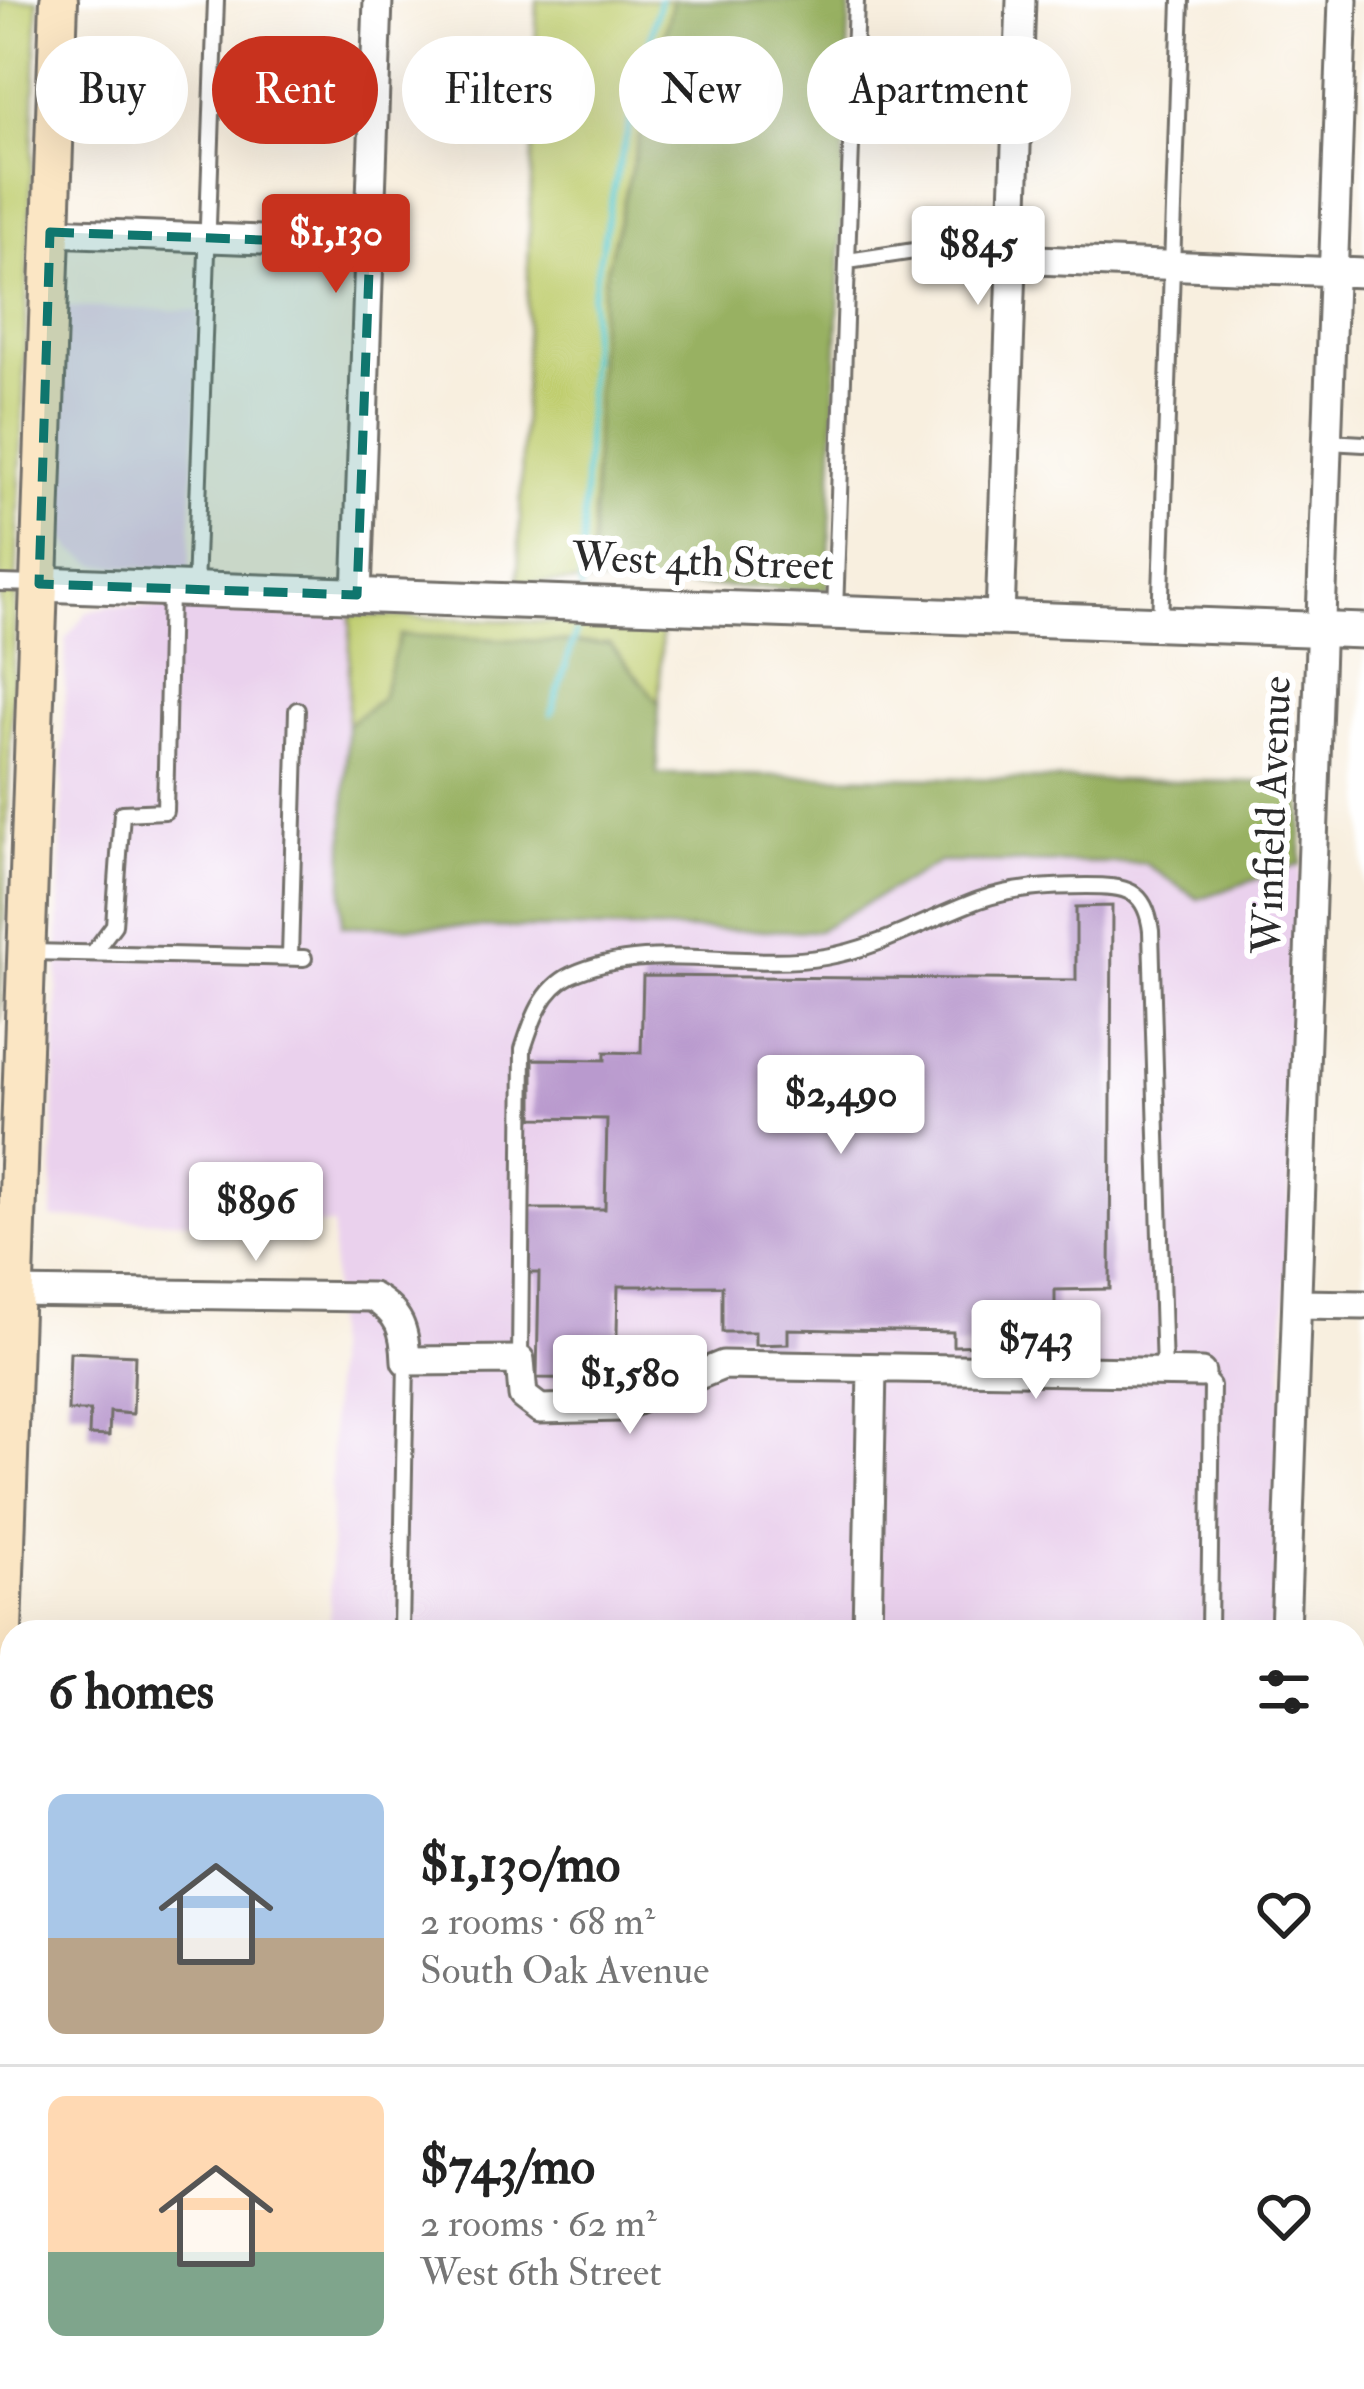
<!DOCTYPE html>
<meta charset="utf-8">
<style>
:root{--surface:#fff;--page:#f2f2f2;--text:#222;--muted:#767676;--line:#e0e0e0;--accent:#c8321e}
body{margin:0;font-family:"IM FELL Double Pica",serif;background:var(--page);color:var(--text);height:100vh;display:flex;flex-direction:column;font-size:45px;white-space:nowrap}
*{box-sizing:border-box;margin:0}
p{font-size:39px;color:var(--muted)}
.icon{flex:none;width:66px;height:66px;fill:none;stroke:currentColor;stroke-width:2;stroke-linecap:round;stroke-linejoin:round}
.map{position:relative;flex:1;overflow:hidden}
.panel{position:absolute;left:0px;top:1620px;width:1365px;height:771px;display:flex;flex-direction:column;background:var(--surface);border-radius:36px 36px 0 0;box-shadow:0 12px 48px #0002}
.panel>*{flex:none}
.banner{position:absolute;left:36px;top:36px;width:1293px;height:108px;display:flex;gap:24px}
.price{position:absolute;translate:-50% -102px;padding:0 27px;border-radius:12px;background:#fff;color:#222;font-size:39px;line-height:78px;filter:drop-shadow(0 3px 6px #0008)}
.price::after{content:'';position:absolute;left:50%;top:72px;width:36px;height:27px;margin-left:-18px;background:inherit;clip-path:polygon(0 0,100% 0,50% 100%)}
.price.active{background:var(--accent);color:#fff}
ul{padding:0;list-style:none}
li{display:flex;align-items:center;gap:36px;height:300px;padding:0 48px}
li+li{border-top:3px solid var(--line)}
li span{display:grid;place-items:center;flex:none;width:336px;height:240px;border-radius:18px;color:#555}
li>.icon{margin-inline-start:auto}
span .icon{width:144px;height:144px;fill:#fffc;stroke-width:1}
li b{font-size:51px}
h2{display:flex;justify-content:space-between;align-items:center;height:144px;padding:0 48px;font-size:51px}
.tag{padding:0 42px;border-radius:54px;background:var(--surface);box-shadow:0 12px 48px #0002;font-size:42px;line-height:108px}
.tag.active{background:var(--accent);color:#fff}
.map>svg:first-child{display:block}
.built{fill:#ead1ed}
.industrial{fill:#cabfd7}
.green{fill:#c0ce70;stroke:#767c4e;stroke-width:3}
.forest{fill:#98b162;stroke:#626e46;stroke-width:3}
.lines{fill:none;stroke-linecap:round;stroke-linejoin:round}
.stream{stroke:#5dcad1;stroke-width:6}
.building{fill:#b99ace}
.service-casing{stroke:#73706a;stroke-width:20}
.minor-casing{stroke:#73706a;stroke-width:33}
.tertiary-casing{stroke:#73706a;stroke-width:39}
.secondary-casing{stroke:#73706a;stroke-width:42}
.primary-casing{stroke:#73706a;stroke-width:48}
.service{stroke:#fff;stroke-width:14}
.minor{stroke:#fff;stroke-width:27}
.tertiary{stroke:#fff;stroke-width:33}
.secondary{stroke:#fbe6c4;stroke-width:36}
.primary{stroke:#f5c16b;stroke-width:42}
.rail{stroke:#2b2b2b;stroke-width:6}
.marked{fill:#0f766e;fill-opacity:0.2;stroke:#0f766e;stroke-width:9;stroke-dasharray:24 15;stroke-linejoin:round}
.labels{text-anchor:middle;dominant-baseline:central;stroke-width:12;stroke-linejoin:round;paint-order:stroke}
.street-label{font-size:42px;fill:#2b2b2b;stroke:#fff}
</style>
<div class="map">
<svg width="1364" height="2389" viewBox="0 0 1364 2389">
<rect width="100%" height="100%" fill="#fff"/>
<filter id="ink" filterUnits="userSpaceOnUse"><feTurbulence type="fractalNoise" baseFrequency=".00833" numOctaves="2"/><feDisplacementMap in="SourceGraphic" scale="24" xChannelSelector="R" yChannelSelector="G"/><feConvolveMatrix kernelMatrix="1 2 1 2 8 2 1 2 1" color-interpolation-filters="sRGB"/></filter>
<filter id="wash" filterUnits="userSpaceOnUse"><feTurbulence type="fractalNoise" baseFrequency=".004" numOctaves="4" result="noise"/><feDisplacementMap in="SourceGraphic" scale="48" xChannelSelector="R" yChannelSelector="G"/><feGaussianBlur stdDeviation="2.7" result="paint"/><feColorMatrix in="noise" values="0 0 0 0 0 0 0 0 0 0 0 0 0 0 0 0 0 1.4 0 .05"/><feComposite in="paint" operator="in"/></filter>
<g filter="url(#wash)">
<rect width="100%" height="100%" fill="#f8efdf"/>
<path class="built" d="M 62,307 L 199,311 L 189,571 L 98,565 L 74,551 L 58,529 Z
M 110,606 L 351,615 L 343,926 L 816,931 L 940,862 L 1145,863 L 1198,899 L 1301,864 L 1274,1632 L 330,1632 L 333,1225 L 52,1218 L 66,639 L 87,612 Z
M 1353,1749 L 1364,1749 L 1364,1999 L 1353,1999 Z"/>
<path class="industrial" d="M 1353,2085 L 1364,2085 L 1364,2215 L 1353,2214 Z
M 777,2379 L 1261,2379 L 1261,2389 L 777,2389 Z"/>
<path class="green" d="M 0,0 L 38,0 L 0,1023 Z
M 537,0 L 673,0 L 605,277 L 599,322 L 591,583 L 518,582 Z
M 351,615 L 662,626 L 659,703 L 610,644 L 400,636 L 381,699 L 347,725 Z"/>
<path class="forest" d="M 673,0 L 850,0 L 828,590 L 591,583 L 599,322 L 605,277 Z
M 400,635 L 610,644 L 659,703 L 657,774 L 1303,783 L 1301,864 L 1198,899 L 1144,863 L 940,862 L 817,931 L 342,926 L 347,725 L 381,699 Z"/>
<g class="lines">
<path class="stream" d="M 581,589 L 592,296 L 614,186 L 660,0
M 551,714 L 576,632"/>
</g>
<g id="blocks">
<path class="building" d="M 1112,906 L 1110,1289 L 1055,1290 L 1055,1333 L 993,1332 L 992,1345 L 953,1346 L 953,1332 L 788,1329 L 788,1344 L 755,1345 L 755,1332 L 722,1332 L 722,1286 L 618,1286 L 616,1379 L 537,1378 L 539,1273 L 527,1273 L 527,1209 L 605,1209 L 607,1119 L 533,1118 L 533,1059 L 605,1060 L 605,1052 L 641,1053 L 643,976 L 1076,980 L 1076,907 Z
M 70,1352 L 135,1355 L 133,1414 L 110,1412 L 109,1436 L 89,1435 L 90,1411 L 68,1411 Z
M 1353,1865 L 1364,1865 L 1364,1946 L 1353,1946 Z"/>
</g>
</g>
<g filter="url(#ink)">
<use href="#blocks" fill-opacity="0" stroke="#73706a" stroke-width="3"/>
<g class="lines">
<g class="service-casing">
<path id="service" d="M 848,261 L 914,251 L 1011,259
M 1328,442 L 1364,444
M 0,583 L 37,584
M 195,589 L 216,0
M 835,612 L 856,0
M 1160,624 L 1181,0
M 30,952 L 304,958
M 93,953 L 114,925 L 122,813 L 165,811 L 170,592
M 290,957 L 297,710
M 520,1360 L 523,1049 C 532,1021 542,989 571,975 C 649,939 742,971 825,957 C 880,948 927,919 979,900 C 1014,888 1050,886 1087,886 C 1126,886 1146,889 1151,931 L 1164,1373
M 1201,1373 L 1212,1385 L 1209,1632
M 401,1632 L 406,1361
M 1353,1800 L 1364,1798
M 0,1803 L 12,1804
M 0,1907 L 12,1908
M 1353,1961 L 1364,1961
M 0,2328 L 12,2329"/>
</g>
<g class="minor-casing">
<path id="minor" d="M 50,232 L 370,244
M 1011,259 L 1364,273
M 357,595 L 378,0
M 1000,618 L 1021,0
M 12,1292 L 372,1297 C 400,1313 405,1330 406,1361 L 520,1360 L 523,1396 L 540,1409 L 620,1407 L 723,1365 L 1201,1373
M 1297,1304 L 1364,1305
M 867,1632 L 872,1368
M 1285,1632 L 1343,0"/>
</g>
<g class="tertiary-casing">
<path id="tertiary" d="M 39,584 L 1364,631"/>
</g>
<g class="secondary-casing">
<path id="secondary" d="M 0,1719 L 59,0"/>
</g>
<g class="primary-casing">
<path id="primary" d="M 1353,2023 L 1364,2023
M 0,2026 L 12,2026
M 0,2143 L 12,2113"/>
</g>
<use href="#service" class="service"/>
<use href="#minor" class="minor"/>
<use href="#tertiary" class="tertiary"/>
<use href="#secondary" class="secondary"/>
<use href="#primary" class="primary"/>
<path class="rail" d="M 1353,2075 L 1364,2074
M 491,2389 L 498,2379"/>
</g>
</g>
<path class="marked" d="M 50,232 L 370,244 L 357,595 L 39,584 Z"/>
<g class="labels">
<g class="street-label">
<text transform="translate(703 562) rotate(2)">West 4th Street</text>
<text transform="translate(1272 815) rotate(-88)">Winfield Avenue</text>
</g>
</g>
</svg>
<b class="price active" style="left:336px;top:296px">$1,130</b>
<b class="price" style="left:978px;top:308px">$845</b>
<b class="price" style="left:841px;top:1157px">$2,490</b>
<b class="price" style="left:256px;top:1264px">$896</b>
<b class="price" style="left:1036px;top:1402px">$743</b>
<b class="price" style="left:630px;top:1437px">$1,580</b>
<div class="banner">
<a class="tag">Buy</a>
<a class="tag active">Rent</a>
<a class="tag">Filters</a>
<a class="tag">New</a>
<a class="tag">Apartment</a>
</div>
<section class="panel">
<h2>6 homes<svg class="icon" aria-label="filters" viewBox="0 0 24 24"><path d="M4 7h16M4 17h16"/><circle cx="9" cy="7" r="2"/><circle cx="15" cy="17" r="2"/></svg></h2>
<ul>
<li><span style="background:linear-gradient(#a9c7e8 60%,#b9a48a 0)"><svg class="icon" aria-label="home" viewBox="0 0 24 24"><path d="M3 11l9-7 9 7M6 9v11h12V9"/></svg></span><div><b>$1,130/mo</b><p>2 rooms · 68 m²</p><p>South Oak Avenue</p></div><svg class="icon" aria-label="heart" viewBox="0 0 24 24"><path d="M12 20l-8-8c-3-5 5-10 8-4 3-6 11-1 8 4z"/></svg></li>
<li><span style="background:linear-gradient(#ffd9b3 65%,#7fa58c 0)"><svg class="icon" aria-label="home" viewBox="0 0 24 24"><path d="M3 11l9-7 9 7M6 9v11h12V9"/></svg></span><div><b>$743/mo</b><p>2 rooms · 62 m²</p><p>West 6th Street</p></div><svg class="icon" aria-label="heart" viewBox="0 0 24 24"><path d="M12 20l-8-8c-3-5 5-10 8-4 3-6 11-1 8 4z"/></svg></li>
</ul>
</section>
</div>
